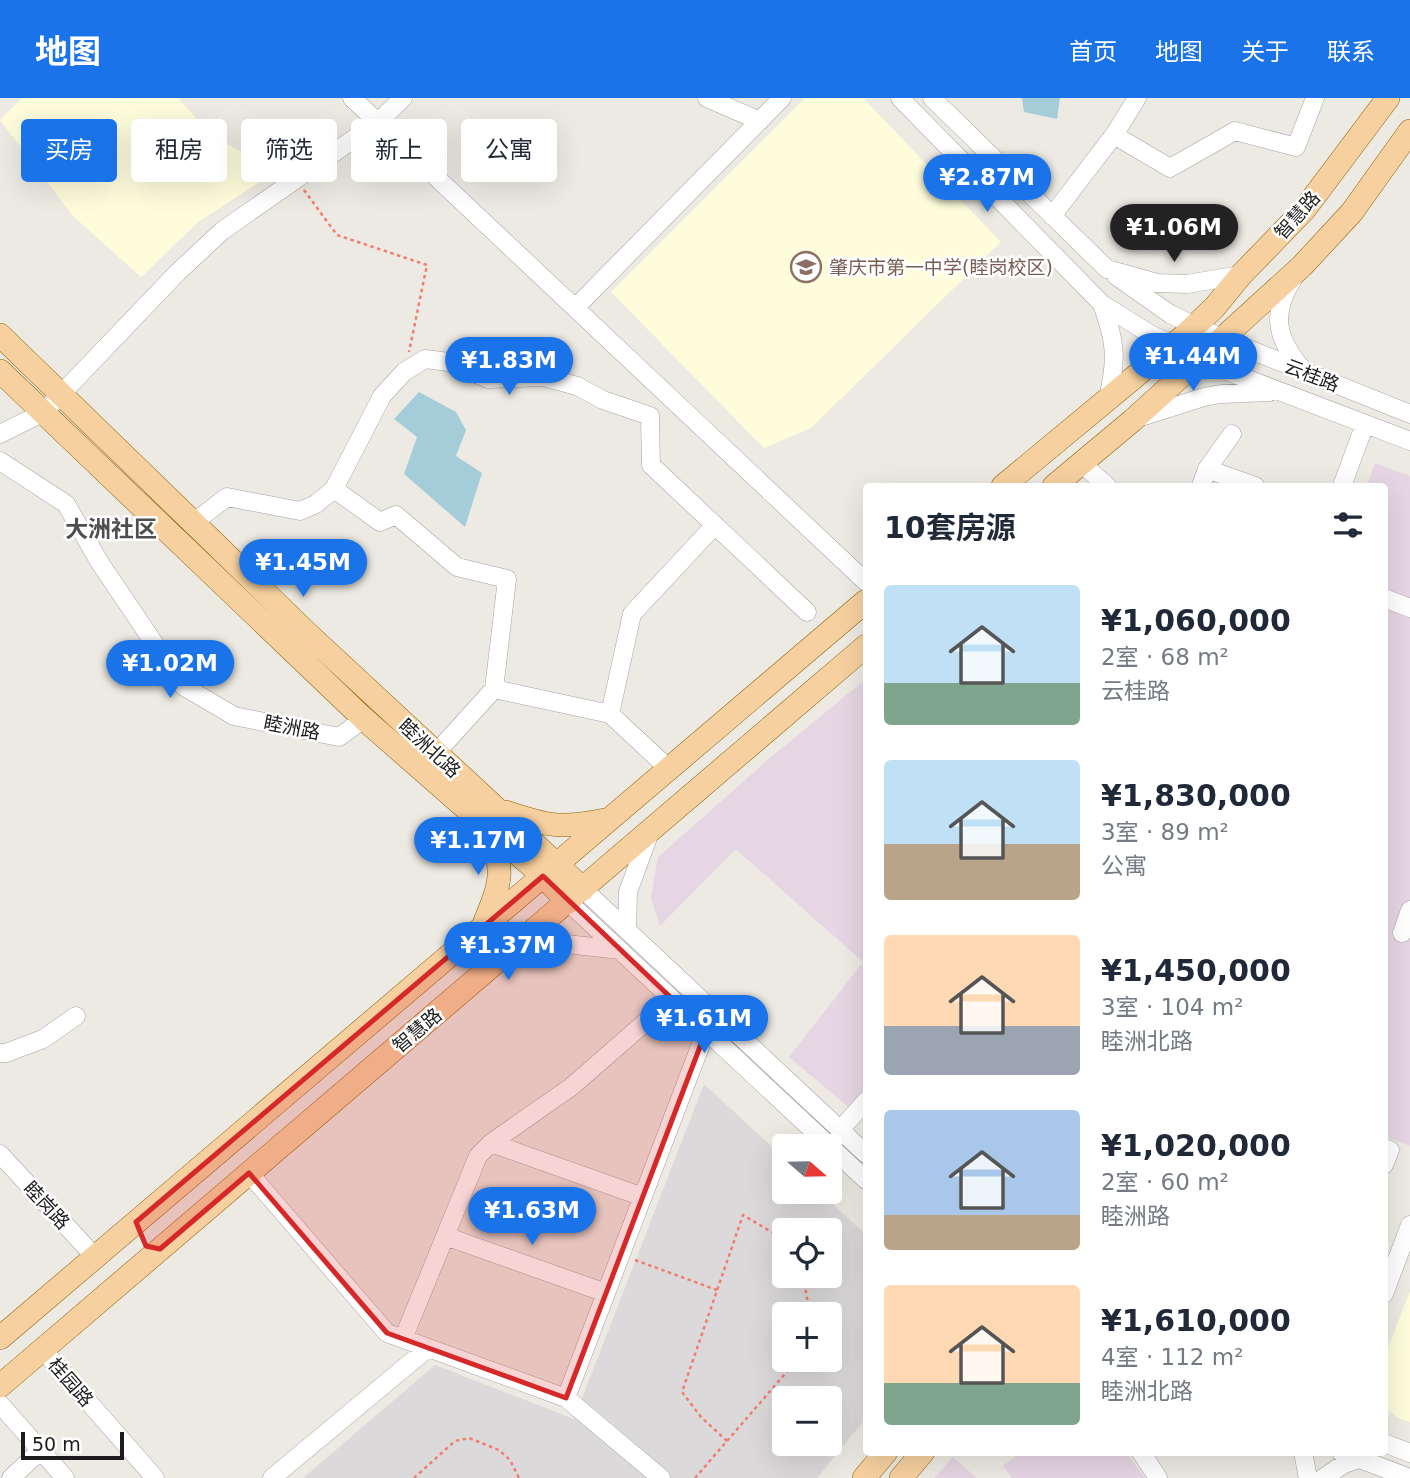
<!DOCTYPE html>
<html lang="zh">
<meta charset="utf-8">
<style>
:root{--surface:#fff;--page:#f6f6f7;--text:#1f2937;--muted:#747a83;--accent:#1a73e8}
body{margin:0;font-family:"DejaVu Sans","Noto Sans SC",sans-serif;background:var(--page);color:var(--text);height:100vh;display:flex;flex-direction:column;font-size:26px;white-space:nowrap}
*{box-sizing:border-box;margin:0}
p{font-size:23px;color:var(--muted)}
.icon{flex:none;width:38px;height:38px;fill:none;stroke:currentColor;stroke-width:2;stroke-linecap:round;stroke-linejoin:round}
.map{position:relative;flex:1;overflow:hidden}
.drawer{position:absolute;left:863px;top:385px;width:525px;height:973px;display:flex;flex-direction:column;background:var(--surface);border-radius:7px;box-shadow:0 7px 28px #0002}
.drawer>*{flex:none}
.hud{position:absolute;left:21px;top:21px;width:665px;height:63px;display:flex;gap:14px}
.needle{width:46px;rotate:110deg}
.controls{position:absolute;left:772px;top:1036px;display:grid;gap:14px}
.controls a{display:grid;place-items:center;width:70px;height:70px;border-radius:7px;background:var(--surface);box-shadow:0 7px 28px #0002;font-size:35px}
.scale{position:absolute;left:21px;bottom:18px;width:103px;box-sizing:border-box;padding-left:7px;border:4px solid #1c1c1c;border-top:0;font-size:19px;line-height:24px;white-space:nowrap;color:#1c1c1c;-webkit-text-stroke:5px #fff;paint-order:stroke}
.price{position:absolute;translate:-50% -60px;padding:0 16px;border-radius:24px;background:var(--accent);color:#fff;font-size:23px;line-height:46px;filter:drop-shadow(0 2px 4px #0008)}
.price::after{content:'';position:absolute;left:50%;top:42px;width:21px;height:16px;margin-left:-10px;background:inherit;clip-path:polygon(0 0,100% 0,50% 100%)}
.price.active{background:#222;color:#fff}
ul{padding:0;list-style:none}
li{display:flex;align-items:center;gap:21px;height:175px;padding:0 21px}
li span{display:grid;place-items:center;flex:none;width:196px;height:140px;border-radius:7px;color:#555}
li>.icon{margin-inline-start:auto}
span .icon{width:84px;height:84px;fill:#fffc;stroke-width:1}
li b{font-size:30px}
h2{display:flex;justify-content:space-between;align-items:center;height:84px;padding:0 21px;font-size:30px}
.chip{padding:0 24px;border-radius:7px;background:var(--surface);box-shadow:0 7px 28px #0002;font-size:24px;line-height:63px}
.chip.active{background:var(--accent);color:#fff}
header{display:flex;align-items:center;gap:42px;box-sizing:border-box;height:98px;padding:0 35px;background:var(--accent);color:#fff}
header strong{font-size:33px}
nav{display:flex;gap:38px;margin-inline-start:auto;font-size:24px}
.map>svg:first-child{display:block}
.residential{fill:#dbd9d9;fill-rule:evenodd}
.industrial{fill:#e6d5e3}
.education{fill:#fdfddc}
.water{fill:#a5cdd9}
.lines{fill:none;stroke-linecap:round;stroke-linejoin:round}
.minor-casing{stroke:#a3a3a3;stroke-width:19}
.major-casing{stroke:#8d6108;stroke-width:24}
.path{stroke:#f27d6f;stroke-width:2.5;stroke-dasharray:3.5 3.5;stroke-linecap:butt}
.minor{stroke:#fff;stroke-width:18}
.major{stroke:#f6d09f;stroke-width:23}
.marked{fill:#d62828;fill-opacity:0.2;stroke:#d62828;stroke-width:5;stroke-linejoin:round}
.labels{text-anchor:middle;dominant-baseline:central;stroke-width:5;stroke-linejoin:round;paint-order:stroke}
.street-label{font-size:19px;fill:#1c1c1c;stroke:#fff}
.education-label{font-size:19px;fill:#785e54;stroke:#fff;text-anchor:start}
.quarter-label{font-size:23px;font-weight:bold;fill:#4f4f4f;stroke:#fff}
</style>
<header>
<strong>地图</strong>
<nav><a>首页</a><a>地图</a><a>关于</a><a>联系</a></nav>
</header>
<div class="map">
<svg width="1410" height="1380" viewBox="0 0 1410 1380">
<rect width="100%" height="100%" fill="#edeae3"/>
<path class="residential" d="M 704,986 L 784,1060 L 784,1094 L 820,1094 L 866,1137 L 866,1320 L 817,1380 L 303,1380 L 435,1267 L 574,1321 ZM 784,1132 L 830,1132 L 830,1178 L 784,1178 ZM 784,1216 L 830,1216 L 830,1262 L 784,1262 ZM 784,1300 L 830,1300 L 830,1346 L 784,1346 Z"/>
<path class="industrial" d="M 1375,365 L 1410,378 L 1410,1048 L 1384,1038 L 1384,388 L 1367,388 Z
M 866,581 L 866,1024 L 789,959 L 863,864 L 736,751 L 660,828 L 651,800 L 658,759 L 771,659 Z
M 1020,1355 L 1126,1355 L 1145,1380 L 1012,1380 L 1003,1368 Z
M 953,1359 L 977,1380 L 934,1380 Z"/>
<path class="education" d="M 22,0 L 178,0 L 211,37 L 277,73 L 198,124 L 141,179 L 73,118 L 0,22 Z
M 805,0 L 863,0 L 1001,144 L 811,330 L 764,350 L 611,194 Z
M 1410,1193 L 1410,1324 L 1398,1320 L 1384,1309 L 1384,1260 Z"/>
<path class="water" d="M 1022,0 L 1060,0 L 1057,21 L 1024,14 Z
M 419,294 L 456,314 L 466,332 L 456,358 L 482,375 L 465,429 L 404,376 L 417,339 L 394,321 Z"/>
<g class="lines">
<g class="minor-casing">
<path id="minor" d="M 352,0 L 866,484
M 707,0 L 760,23
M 900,0 L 1102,206 L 1150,236 L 1232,275 L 1410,343
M 932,0 L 1107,171 L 1157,185 L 1187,186 L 1241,177
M 1114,37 L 1170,70 L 1235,33 L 1296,49 L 1315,0
M 1052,118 L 1114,37 L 1137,0
M 1116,178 L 1170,216 L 1221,240 L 1410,316
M 1293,181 C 1270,216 1277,242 1303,272
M 1102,206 C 1116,245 1117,261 1108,301
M 575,210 L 782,0
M 1141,319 L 1204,299 L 1221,296 L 1270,294
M 0,336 L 44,314 L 178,174 L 222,133 L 378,24 L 403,0
M 0,363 L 66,406 L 100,465 L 183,588 L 234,618 L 339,639 L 364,621
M 1081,365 L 1107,388
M 1207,371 L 1255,388
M 1201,388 L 1207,371 L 1232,336
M 1342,388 L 1365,326
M 334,391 L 380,424 L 396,417 L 457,469 L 507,481 L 494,591 L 436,655
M 193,425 L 227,399 L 300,413 L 316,406 L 334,391 L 382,298 L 404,274 L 425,261 L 449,264 L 488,281 L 544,279 L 577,288 L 603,302 L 650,318 L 651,367 L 807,514
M 1384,500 L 1410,510
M 494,591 L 610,616 L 632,516 L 715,427
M 610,616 L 669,671
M 583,791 L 866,1056
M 568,804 L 866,1082
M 627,832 L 628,794 L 650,734
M 1402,835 L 1410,812
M 505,857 L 566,846 L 620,852
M 0,955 L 6,955 L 43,941 L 76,918
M 840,1032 L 866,1003
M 491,1045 L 643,1099
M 1384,1050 L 1390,1052 L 1384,1067
M 0,1056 L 95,1159
M 249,1075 L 387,1235 L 566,1300 L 661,1380
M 445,1138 L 606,1195
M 1384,1196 L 1410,1127
M 403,1241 L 478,1058 L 491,1045 L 571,989 L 672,901
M 43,1252 L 155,1380
M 566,1300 L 706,933
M 0,1306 L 65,1380
M 1384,1345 L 1410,1355
M 1141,1354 L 1158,1380
M 1303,1354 L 1308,1380
M 1341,1354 L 1410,1380
M 11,1380 L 41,1352
M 272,1380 L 428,1250
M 1323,1380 L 1344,1366 L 1359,1361"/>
</g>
<g class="major-casing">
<path id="major" d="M 0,237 L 309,537 L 583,791
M 0,273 L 364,621 L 543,778 L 568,804
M 1003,388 L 1184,238 L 1214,210 L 1241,177 L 1304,112 L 1388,0
M 1054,388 L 1133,322 L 1302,168 L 1352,114 L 1410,33
M 506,714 C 546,728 563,731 605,722
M 484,826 C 500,787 506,773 489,732
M 0,1240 L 866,503
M 0,1288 L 866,548
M 864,1380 L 886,1354
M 901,1380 L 923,1354"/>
</g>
<path class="path" d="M 304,92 L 337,137 L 427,167 L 409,254
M 635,1162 L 717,1192
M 803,1178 L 810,1216
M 727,1343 L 701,1319 L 682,1294 L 743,1117 L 775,1136 L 784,1144
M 414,1380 L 455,1343 L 469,1340 L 499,1352 L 510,1362 L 519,1380
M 695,1380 L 797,1262"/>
<use href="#minor" class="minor"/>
<use href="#major" class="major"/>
</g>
<path class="marked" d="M 543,778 L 706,933 L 566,1300 L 387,1235 L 249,1075 L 160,1151 L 146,1148 L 136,1124 Z"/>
<defs>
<g id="school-ring" transform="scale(1.575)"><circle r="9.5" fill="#fff" stroke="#8d6e63" stroke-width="1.5"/><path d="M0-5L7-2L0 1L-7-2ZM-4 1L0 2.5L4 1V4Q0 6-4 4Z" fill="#8d6e63"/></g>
</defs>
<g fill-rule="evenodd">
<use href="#school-ring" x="806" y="169"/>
</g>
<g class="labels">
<g class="street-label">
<text transform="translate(1297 117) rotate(-48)">智慧路</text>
<text transform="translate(1312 277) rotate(21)">云桂路</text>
<text transform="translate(292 629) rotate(11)">睦洲路</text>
<text transform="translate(430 650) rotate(43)">睦洲北路</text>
<text transform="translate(417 932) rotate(-40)">智慧路</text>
<text transform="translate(47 1107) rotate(47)">睦岗路</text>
<text transform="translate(71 1284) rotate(49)">桂园路</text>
</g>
<g class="education-label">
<text x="829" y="169">肇庆市第一中学(睦岗校区)</text>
</g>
<g class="quarter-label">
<text x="111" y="431">大洲社区</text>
</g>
</g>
</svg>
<div class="controls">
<a><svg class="needle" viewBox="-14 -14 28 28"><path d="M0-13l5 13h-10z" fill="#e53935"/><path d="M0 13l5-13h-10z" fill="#747a83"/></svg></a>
<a><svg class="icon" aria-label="locate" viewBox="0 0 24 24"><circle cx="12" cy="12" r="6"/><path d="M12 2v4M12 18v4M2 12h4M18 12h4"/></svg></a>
<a>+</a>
<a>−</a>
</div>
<div class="scale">50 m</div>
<b class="price" style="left:987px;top:116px">¥2.87M</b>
<b class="price active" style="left:1174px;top:166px">¥1.06M</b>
<b class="price" style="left:1193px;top:295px">¥1.44M</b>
<b class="price" style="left:509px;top:299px">¥1.83M</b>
<b class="price" style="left:303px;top:501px">¥1.45M</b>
<b class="price" style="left:170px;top:602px">¥1.02M</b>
<b class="price" style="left:478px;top:779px">¥1.17M</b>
<b class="price" style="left:508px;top:884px">¥1.37M</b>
<b class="price" style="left:704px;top:957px">¥1.61M</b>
<b class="price" style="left:532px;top:1149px">¥1.63M</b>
<div class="hud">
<a class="chip active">买房</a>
<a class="chip">租房</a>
<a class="chip">筛选</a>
<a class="chip">新上</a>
<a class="chip">公寓</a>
</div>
<section class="drawer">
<h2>10套房源<svg class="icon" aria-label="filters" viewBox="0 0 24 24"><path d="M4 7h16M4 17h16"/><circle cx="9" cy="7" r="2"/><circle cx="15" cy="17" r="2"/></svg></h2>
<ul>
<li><span style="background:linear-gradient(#bfe0f5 70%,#7fa58c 0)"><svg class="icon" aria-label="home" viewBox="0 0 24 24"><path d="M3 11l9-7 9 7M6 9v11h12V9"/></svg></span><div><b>¥1,060,000</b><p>2室 · 68 m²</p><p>云桂路</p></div></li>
<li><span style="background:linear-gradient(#bfe0f5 60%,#b9a48a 0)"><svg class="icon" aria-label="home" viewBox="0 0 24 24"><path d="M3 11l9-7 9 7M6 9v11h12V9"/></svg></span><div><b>¥1,830,000</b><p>3室 · 89 m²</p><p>公寓</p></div></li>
<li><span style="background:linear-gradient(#ffd9b3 65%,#9aa5b1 0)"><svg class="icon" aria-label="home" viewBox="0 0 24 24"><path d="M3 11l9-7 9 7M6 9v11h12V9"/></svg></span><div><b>¥1,450,000</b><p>3室 · 104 m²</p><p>睦洲北路</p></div></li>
<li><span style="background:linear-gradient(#a9c7e8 75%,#b9a48a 0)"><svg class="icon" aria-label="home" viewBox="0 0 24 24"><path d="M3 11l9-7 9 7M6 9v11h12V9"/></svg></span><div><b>¥1,020,000</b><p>2室 · 60 m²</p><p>睦洲路</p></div></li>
<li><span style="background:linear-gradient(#ffd9b3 70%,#7fa58c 0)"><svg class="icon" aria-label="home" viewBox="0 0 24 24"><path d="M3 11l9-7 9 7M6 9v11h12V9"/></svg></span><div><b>¥1,610,000</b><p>4室 · 112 m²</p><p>睦洲北路</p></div></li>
</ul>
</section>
</div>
